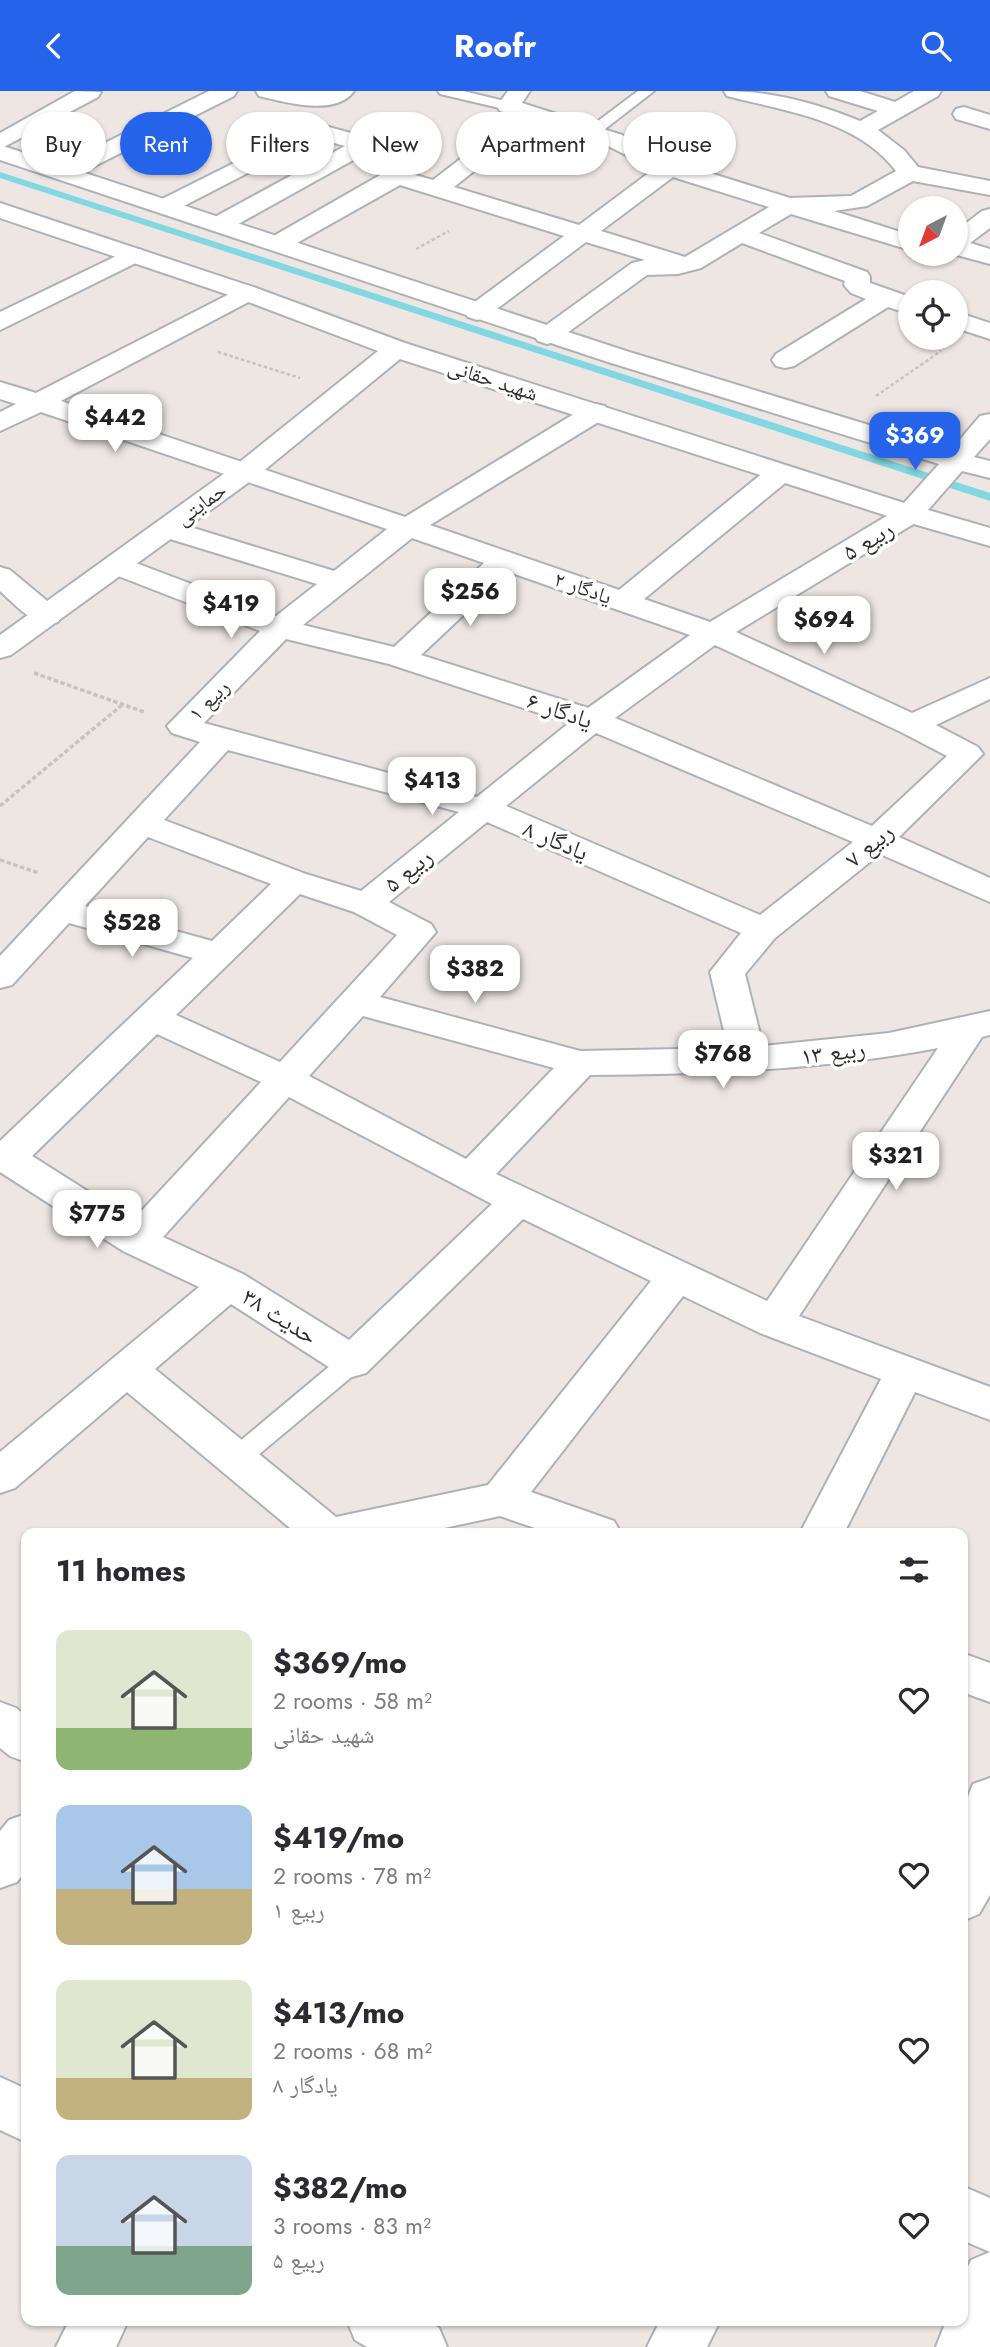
<!DOCTYPE html>
<meta charset="utf-8">
<style>
:root{--surface:#fff;--page:#f2f2f3;--text:#2b2b33;--muted:#7c7c81;--accent:#2563eb}
body{margin:0;font-family:Jost,"Noto Naskh Arabic",sans-serif;background:var(--page);color:var(--text);height:100vh;display:flex;flex-direction:column;font-size:26px;white-space:nowrap}
*{box-sizing:border-box;margin:0}
p{font-size:23px;color:var(--muted)}
.icon{flex:none;width:38px;height:38px;fill:none;stroke:currentColor;stroke-width:2;stroke-linecap:round;stroke-linejoin:round}
.map{position:relative;flex:1;overflow:hidden}
.details{position:absolute;left:21px;top:1437px;width:947px;height:798px;display:flex;flex-direction:column;background:var(--surface);border-radius:14px;box-shadow:0 2px 5px #0004}
.details>*{flex:none}
.top-card{position:absolute;left:21px;top:21px;width:948px;height:63px;display:flex;gap:14px}
.needle{width:46px;rotate:221deg}
.buttons{position:absolute;left:898px;top:105px;display:grid;gap:14px}
.buttons a{display:grid;place-items:center;width:70px;height:70px;border-radius:50%;background:var(--surface);box-shadow:0 2px 5px #0004;font-size:35px}
.price{position:absolute;translate:-50% -60px;padding:0 16px;border-radius:14px;background:#fff;color:#222;font-size:23px;line-height:46px;filter:drop-shadow(0 2px 4px #0008)}
.price::after{content:'';position:absolute;left:50%;top:42px;width:21px;height:16px;margin-left:-10px;background:inherit;clip-path:polygon(0 0,100% 0,50% 100%)}
.price.active{background:var(--accent);color:#fff}
ul{padding:0;list-style:none}
li{display:flex;align-items:center;gap:21px;height:175px;padding:0 35px}
li span{display:grid;place-items:center;flex:none;width:196px;height:140px;border-radius:14px;color:#555}
li>.icon{margin-inline-start:auto}
span .icon{width:84px;height:84px;fill:#fffc;stroke-width:1}
li b{font-size:30px}
h2{display:flex;justify-content:space-between;align-items:center;height:84px;padding:0 35px;font-size:30px}
.tag{padding:0 24px;border-radius:32px;background:var(--surface);box-shadow:0 2px 5px #0004;font-size:24px;line-height:63px}
.tag.active{background:var(--accent);color:#fff}
header{display:flex;justify-content:space-between;align-items:center;height:91px;padding:0 35px;background:var(--accent);color:#fff;font-size:32px;font-weight:700}
.map>svg:first-child{display:block}
.lines{fill:none;stroke-linecap:round;stroke-linejoin:round}
.stream{fill:#82d8e2;fill-rule:evenodd}
.lane-casing{stroke:#aeb2b8;stroke-width:4}
.street-casing{stroke:#aeb2b8;stroke-width:4}
.secondary-casing{stroke:#aeb2b8;stroke-width:4}
.path-far1{stroke:#c4c4c4;stroke-width:2.5;stroke-dasharray:3.5 2.5;stroke-linecap:butt}
.path{stroke:#c4c4c4;stroke-width:3.5;stroke-dasharray:4.5 2.5;stroke-linecap:butt}
.lane{fill:#fff;fill-rule:evenodd}
.street{fill:#fff;fill-rule:evenodd}
.secondary{fill:#fff;fill-rule:evenodd}
.labels{text-anchor:middle;dominant-baseline:central;stroke-width:7;stroke-linejoin:round;paint-order:stroke}
.far-street-label{font-size:21px;fill:#2d2d2d;stroke:#fff}
.street-label{font-size:24px;fill:#2d2d2d;stroke:#fff}
</style>
<header><svg class="icon" aria-label="back" viewBox="0 0 24 24"><path d="M15 5l-7 7 7 7"/></svg>Roofr<svg class="icon" aria-label="search" viewBox="0 0 24 24"><circle cx="10" cy="10" r="6"/><path d="M15 15l6 6"/></svg></header>
<div class="map">
<svg width="990" height="2256" viewBox="0 0 990 2256">
<rect width="100%" height="100%" fill="#ede6e2"/>
<g class="lines">
<path class="stream" d="M 0,81 L 990,402 L 990,410 L 0,87 Z"/>
<g class="lane-casing">
<path id="lane" d="M 438,0 L 463,0 L 513,12 L 515,15 L 508,19 L 440,3 Z
M 638,0 L 654,0 L 596,45 L 586,45 L 584,42 L 586,39 Z
M 352,1261 L 361,1264 L 365,1271 L 361,1278 L 245,1375 L 236,1378 L 227,1375 L 223,1368 L 227,1361 L 343,1264 Z"/>
</g>
<g class="street-casing">
<path id="street" d="M 75,0 L 101,1 L 98,6 L 0,58 L 0,42 Z
M 209,0 L 237,0 L 234,5 L 73,86 L 57,86 L 53,81 L 57,76 Z
M 256,0 L 354,0 C 336,26 284,11 259,5 Z
M 508,0 L 530,0 L 522,12 L 622,44 L 678,72 L 790,107 L 851,105 L 896,80 C 858,29 785,20 727,5 L 724,0 C 772,0 816,12 860,30 L 878,20 L 829,5 L 826,0 L 860,0 L 895,11 L 914,0 L 941,0 L 938,5 L 878,39 L 904,59 L 918,76 L 990,90 L 990,104 L 913,90 L 867,115 L 834,120 L 910,144 L 910,159 L 791,123 L 759,142 L 867,181 L 870,186 L 870,192 L 910,206 L 910,223 L 888,216 L 794,275 L 785,277 L 776,275 L 772,269 L 776,263 L 866,208 L 851,202 L 844,194 L 845,190 L 742,152 L 701,177 L 678,183 L 647,184 L 556,250 L 547,253 L 538,250 L 534,245 L 538,240 L 632,172 L 645,169 L 586,151 L 486,226 L 477,229 L 468,226 L 464,221 L 468,216 L 564,145 L 400,94 L 288,157 L 279,159 L 270,157 L 267,152 L 270,147 L 382,83 L 401,80 L 433,89 L 516,25 L 500,20 L 497,15 ZM 536,31 L 606,54 L 654,78 L 579,134 L 454,96 ZM 673,86 L 769,116 L 685,166 L 601,140 Z
M 964,16 L 990,24 L 990,38 L 956,28 L 953,23 L 956,18 Z
M 314,32 L 373,48 L 376,53 L 373,58 L 231,137 L 222,139 L 213,137 L 210,132 L 213,127 L 345,55 L 316,47 L 174,120 L 158,120 L 154,115 L 158,110 Z
M 990,118 L 990,137 L 970,152 L 990,158 L 990,173 L 953,163 L 956,163 L 956,140 L 982,120 Z
M 133,157 L 142,159 L 145,164 L 142,169 L 0,239 L 0,221 Z
M 247,194 L 256,197 L 260,202 L 256,207 L 61,310 L 405,426 L 587,315 L 596,313 L 605,315 L 609,321 L 605,327 L 430,434 L 619,499 L 770,376 L 780,374 L 790,376 L 794,382 L 790,388 L 644,508 L 710,531 L 900,417 L 910,415 L 920,417 L 924,423 L 920,429 L 736,541 L 912,622 L 990,587 L 990,608 L 936,634 L 978,656 L 983,663 L 899,746 L 990,787 L 990,811 L 880,763 L 775,847 L 745,883 L 763,955 L 889,942 L 990,920 L 990,944 L 982,946 L 799,1225 L 990,1296 L 990,1329 L 915,1301 L 844,1442 L 800,1442 L 881,1288 L 760,1242 L 683,1205 L 531,1401 L 614,1430 L 621,1442 L 549,1442 L 500,1425 L 421,1442 L 296,1442 L 127,1301 L 15,1397 L 0,1402 L 0,1361 L 199,1196 L 123,1160 L 0,1081 L 0,1050 L 193,867 L 69,832 L 12,894 L 0,897 L 0,865 L 200,651 L 172,642 L 167,635 L 260,540 L 108,481 L 103,475 L 108,469 L 118,466 L 128,469 L 276,525 L 317,493 L 157,444 L 153,438 L 157,432 L 167,429 L 177,432 L 334,480 L 387,438 L 41,321 L 0,340 L 0,321 L 16,313 L 0,308 L 0,291 L 36,302 ZM 412,447 L 484,472 L 394,556 L 303,534 ZM 509,481 L 690,544 L 588,617 L 421,564 ZM 286,548 L 389,573 L 569,632 L 477,706 L 204,632 ZM 715,554 L 901,641 L 947,665 L 872,735 L 615,627 ZM 596,642 L 853,751 L 760,824 L 506,715 ZM 228,659 L 459,721 L 361,800 L 306,783 L 164,729 ZM 487,731 L 741,842 L 710,881 L 728,957 L 580,960 L 380,906 L 436,841 L 431,833 L 389,811 ZM 148,746 L 271,793 L 212,850 L 85,815 ZM 300,803 L 354,821 L 397,844 L 280,971 L 176,924 ZM 363,925 L 554,977 L 466,1068 L 309,985 ZM 157,943 L 261,991 L 133,1129 L 32,1065 ZM 938,957 L 767,1210 L 496,1083 L 590,984 C 707,983 822,979 938,957 ZM 289,1006 L 492,1113 L 349,1249 L 243,1183 L 163,1146 ZM 523,1128 L 651,1190 L 488,1394 L 336,1426 L 155,1278 L 231,1213 L 338,1282 L 352,1286 L 366,1282 Z
M 956,221 L 990,232 L 990,248 L 956,237 Z
M 0,476 L 10,479 L 58,519 L 62,525 L 58,531 C 34,537 17,515 0,500 Z
M 962,1562 L 990,1572 L 990,1611 L 962,1601 Z
M 0,1611 L 16,1617 L 26,1625 L 26,1671 L 10,1665 L 0,1657 Z
M 990,1687 L 990,1804 L 979,1823 L 962,1830 C 962,1786 954,1734 973,1693 Z
M 26,1723 L 26,1779 L 17,1791 L 0,1797 L 0,1740 L 9,1729 Z
M 0,1986 L 26,1998 L 26,2051 L 0,2039 Z
M 962,2095 L 990,2107 L 990,2256 L 936,2256 L 946,2230 L 962,2230 L 962,2189 L 971,2169 L 990,2161 L 962,2149 Z
M 69,2230 L 128,2230 L 116,2256 L 56,2256 Z
M 347,2230 L 427,2230 L 439,2237 L 447,2256 L 367,2256 L 355,2249 Z
M 660,2230 L 720,2230 L 707,2256 L 647,2256 Z"/>
</g>
<g class="secondary-casing">
<path id="secondary" d="M 0,54 L 626,260 L 951,359 L 980,325 L 990,323 L 990,348 L 974,366 L 990,370 L 990,387 L 962,380 L 928,419 L 990,437 L 990,455 L 900,429 L 400,268 L 256,386 L 11,564 L 0,567 L 0,544 L 236,374 L 378,260 L 238,207 L 0,127 L 0,112 L 256,197 L 405,252 L 904,412 L 939,373 L 608,271 L 0,69 Z"/>
</g>
<path class="path-far1" d="M 416,158 L 449,140
M 218,261 L 300,287
M 876,305 L 941,260"/>
<path class="path" d="M 34,582 L 144,621
M 0,715 L 122,614
M 0,769 L 39,782"/>
<use href="#lane" class="lane"/>
<use href="#street" class="street"/>
<use href="#secondary" class="secondary"/>
</g>
<g class="labels">
<g class="far-street-label">
<text transform="translate(493 289) rotate(18)">شهید حقانی</text>
<text transform="translate(201 413) rotate(-36)">حمایتی</text>
<text transform="translate(583 497) rotate(19)">یادگار ۲</text>
<text transform="translate(209 609) rotate(-45)">ربیع ۱</text>
</g>
<g class="street-label">
<text transform="translate(868 449) rotate(-31)">ربیع ۵</text>
<text transform="translate(560 619) rotate(19)">یادگار ۶</text>
<text transform="translate(556 749) rotate(23)">یادگار ۸</text>
<text transform="translate(869 754) rotate(-40)">ربیع ۷</text>
<text transform="translate(408 779) rotate(-39)">ربیع ۵</text>
<text transform="translate(833 961) rotate(-7)">ربیع ۱۳</text>
<text transform="translate(280 1225) rotate(32)">حدیث ۳۸</text>
</g>
</g>
</svg>
<div class="buttons">
<a><svg class="needle" viewBox="-14 -14 28 28"><path d="M0-13l5 13h-10z" fill="#e53935"/><path d="M0 13l5-13h-10z" fill="#7c7c81"/></svg></a>
<a><svg class="icon" aria-label="locate" viewBox="0 0 24 24"><circle cx="12" cy="12" r="6"/><path d="M12 2v4M12 18v4M2 12h4M18 12h4"/></svg></a>
</div>
<b class="price" style="left:115px;top:363px">$442</b>
<b class="price active" style="left:915px;top:381px">$369</b>
<b class="price" style="left:470px;top:537px">$256</b>
<b class="price" style="left:231px;top:549px">$419</b>
<b class="price" style="left:824px;top:565px">$694</b>
<b class="price" style="left:432px;top:726px">$413</b>
<b class="price" style="left:132px;top:868px">$528</b>
<b class="price" style="left:475px;top:914px">$382</b>
<b class="price" style="left:723px;top:999px">$768</b>
<b class="price" style="left:896px;top:1101px">$321</b>
<b class="price" style="left:97px;top:1159px">$775</b>
<div class="top-card">
<a class="tag">Buy</a>
<a class="tag active">Rent</a>
<a class="tag">Filters</a>
<a class="tag">New</a>
<a class="tag">Apartment</a>
<a class="tag">House</a>
</div>
<section class="details">
<h2>11 homes<svg class="icon" aria-label="filters" viewBox="0 0 24 24"><path d="M4 7h16M4 17h16"/><circle cx="9" cy="7" r="2"/><circle cx="15" cy="17" r="2"/></svg></h2>
<ul>
<li><span style="background:linear-gradient(#dfe7d0 70%,#8fb573 0)"><svg class="icon" aria-label="home" viewBox="0 0 24 24"><path d="M3 11l9-7 9 7M6 9v11h12V9"/></svg></span><div><b>$369/mo</b><p>2 rooms · 58 m²</p><p>شهید حقانی</p></div><svg class="icon" aria-label="heart" viewBox="0 0 24 24"><path d="M12 20l-8-8c-3-5 5-10 8-4 3-6 11-1 8 4z"/></svg></li>
<li><span style="background:linear-gradient(#a9c7e8 60%,#c2b280 0)"><svg class="icon" aria-label="home" viewBox="0 0 24 24"><path d="M3 11l9-7 9 7M6 9v11h12V9"/></svg></span><div><b>$419/mo</b><p>2 rooms · 78 m²</p><p>ربیع ۱</p></div><svg class="icon" aria-label="heart" viewBox="0 0 24 24"><path d="M12 20l-8-8c-3-5 5-10 8-4 3-6 11-1 8 4z"/></svg></li>
<li><span style="background:linear-gradient(#dfe7d0 70%,#c2b280 0)"><svg class="icon" aria-label="home" viewBox="0 0 24 24"><path d="M3 11l9-7 9 7M6 9v11h12V9"/></svg></span><div><b>$413/mo</b><p>2 rooms · 68 m²</p><p>یادگار ۸</p></div><svg class="icon" aria-label="heart" viewBox="0 0 24 24"><path d="M12 20l-8-8c-3-5 5-10 8-4 3-6 11-1 8 4z"/></svg></li>
<li><span style="background:linear-gradient(#c9d6e8 65%,#7fa58c 0)"><svg class="icon" aria-label="home" viewBox="0 0 24 24"><path d="M3 11l9-7 9 7M6 9v11h12V9"/></svg></span><div><b>$382/mo</b><p>3 rooms · 83 m²</p><p>ربیع ۵</p></div><svg class="icon" aria-label="heart" viewBox="0 0 24 24"><path d="M12 20l-8-8c-3-5 5-10 8-4 3-6 11-1 8 4z"/></svg></li>
</ul>
</section>
</div>
